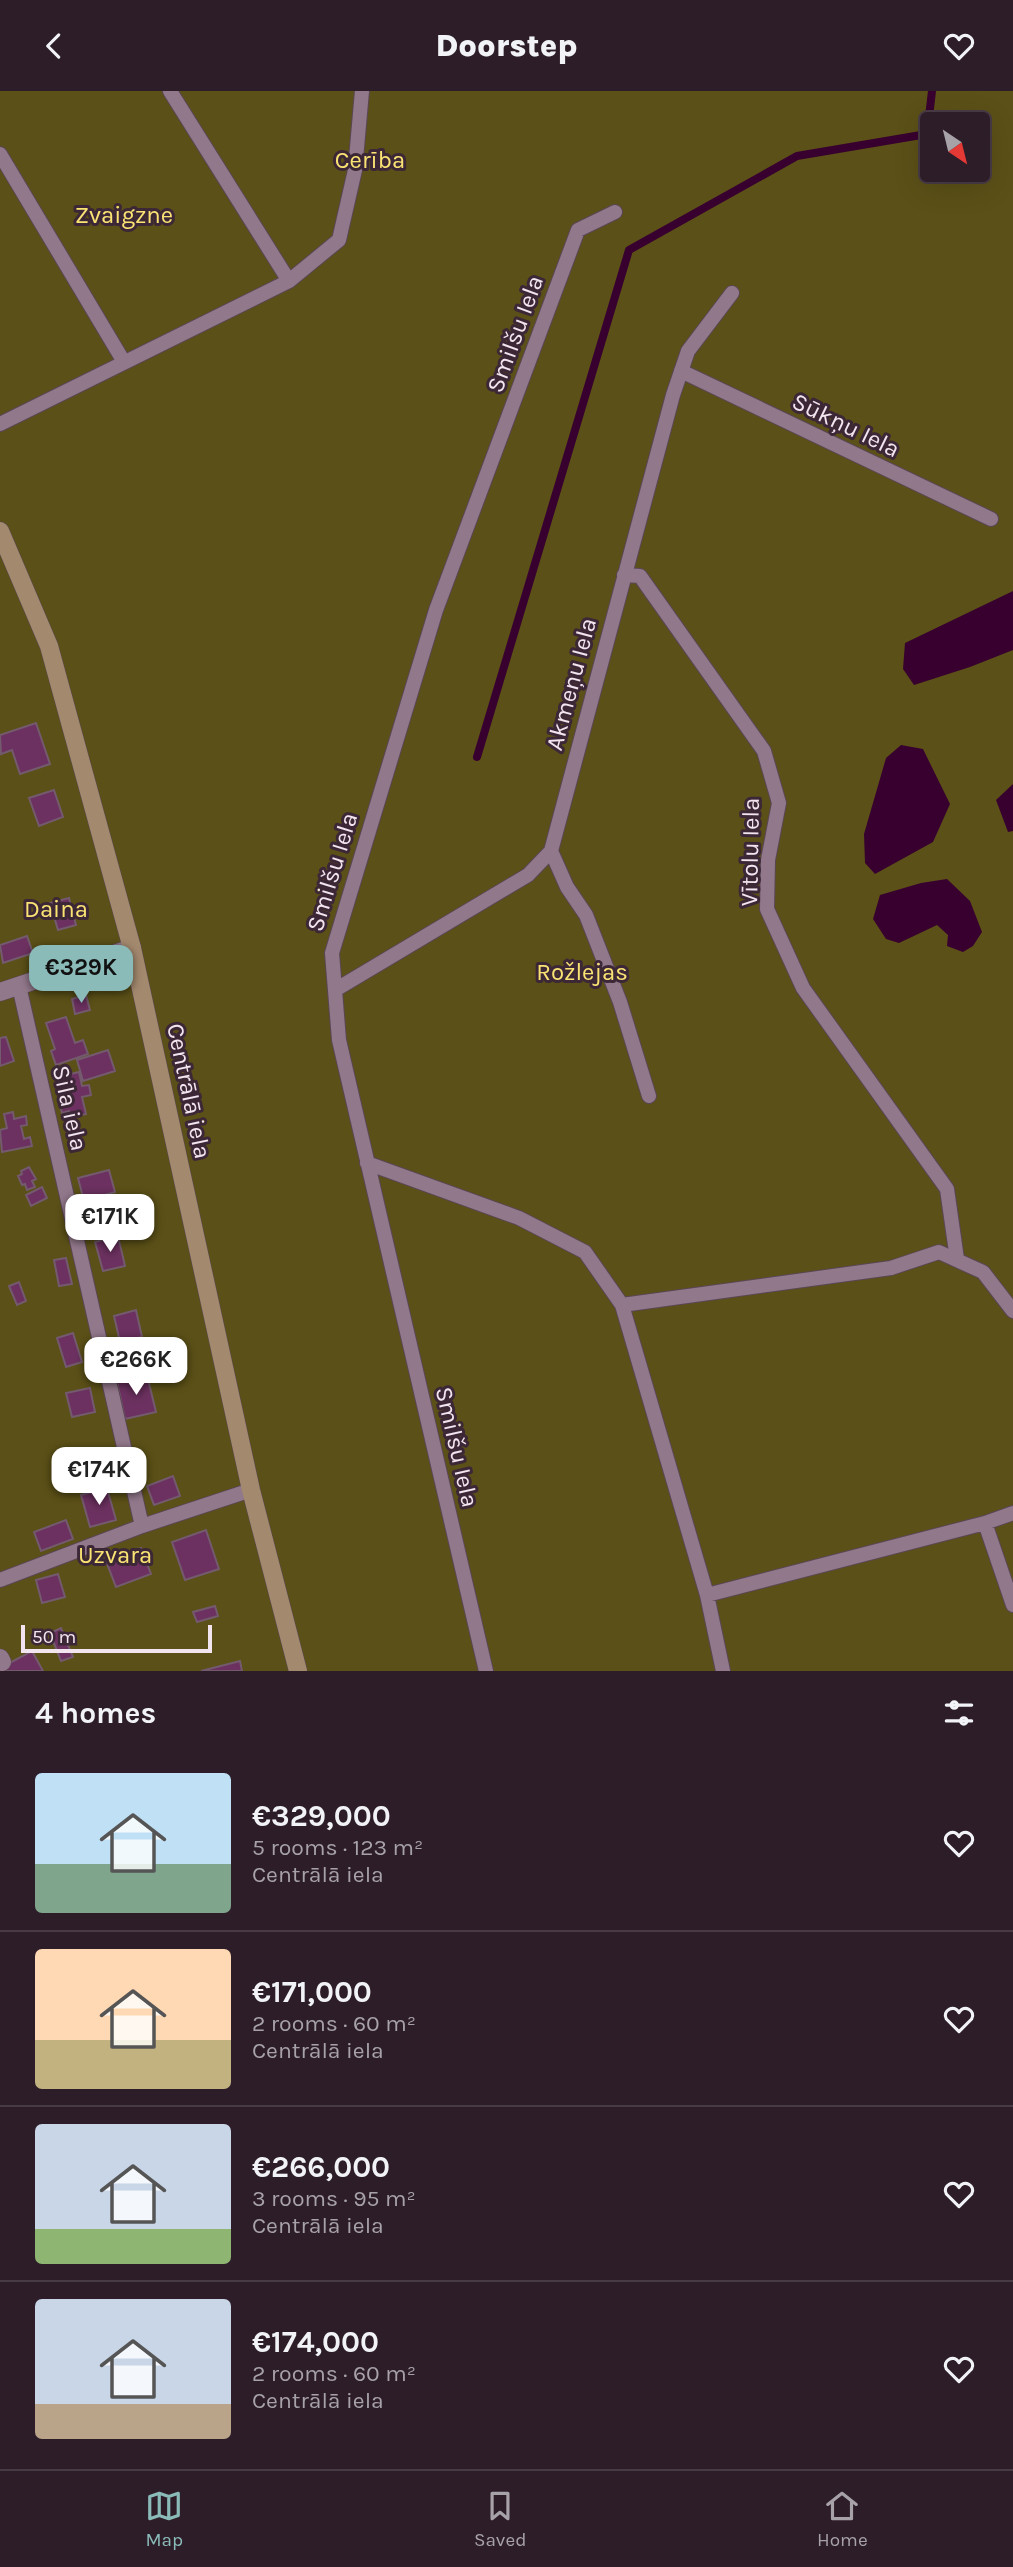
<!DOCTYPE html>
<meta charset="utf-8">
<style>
:root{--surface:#2d1d29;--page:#392a35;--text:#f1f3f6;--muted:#a7a2a8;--line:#483b46;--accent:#8bbbb9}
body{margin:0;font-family:Karla,sans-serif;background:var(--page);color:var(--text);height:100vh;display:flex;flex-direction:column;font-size:26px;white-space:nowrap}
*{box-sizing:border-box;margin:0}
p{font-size:23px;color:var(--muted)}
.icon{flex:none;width:38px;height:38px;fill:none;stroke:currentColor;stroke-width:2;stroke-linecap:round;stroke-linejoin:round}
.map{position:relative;height:1580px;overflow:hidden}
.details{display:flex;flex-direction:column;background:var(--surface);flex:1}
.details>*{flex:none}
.needle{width:46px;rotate:145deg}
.controls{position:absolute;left:920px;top:21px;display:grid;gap:14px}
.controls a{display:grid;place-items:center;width:70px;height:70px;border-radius:7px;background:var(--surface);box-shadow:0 7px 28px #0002,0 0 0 2px var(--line);font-size:35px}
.scale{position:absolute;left:21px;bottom:18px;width:191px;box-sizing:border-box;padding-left:7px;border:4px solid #f3e5ef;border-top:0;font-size:19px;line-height:24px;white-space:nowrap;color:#f3e5ef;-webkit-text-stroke:5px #3c2737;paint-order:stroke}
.price{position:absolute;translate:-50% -60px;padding:0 16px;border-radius:14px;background:#fff;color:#222;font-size:23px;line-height:46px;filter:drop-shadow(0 2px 4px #0008)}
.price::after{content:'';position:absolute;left:50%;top:42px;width:21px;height:16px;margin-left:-10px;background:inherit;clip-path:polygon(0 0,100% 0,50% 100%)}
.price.selected{background:var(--accent);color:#111}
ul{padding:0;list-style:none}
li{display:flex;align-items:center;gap:21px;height:175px;padding:0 35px}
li+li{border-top:2px solid var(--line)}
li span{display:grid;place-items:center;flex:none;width:196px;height:140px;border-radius:7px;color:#555}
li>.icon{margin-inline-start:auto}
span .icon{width:84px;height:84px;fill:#fffc;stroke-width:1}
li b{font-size:30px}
h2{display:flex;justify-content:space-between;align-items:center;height:84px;padding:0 35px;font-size:30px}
header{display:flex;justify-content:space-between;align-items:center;height:91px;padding:0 35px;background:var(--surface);font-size:32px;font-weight:800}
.tabs{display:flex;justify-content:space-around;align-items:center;height:98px;border-top:2px solid var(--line);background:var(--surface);font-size:19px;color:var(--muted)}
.tabs a{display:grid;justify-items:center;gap:4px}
.tabs .selected{color:var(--accent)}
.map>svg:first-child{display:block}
.green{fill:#5b5017;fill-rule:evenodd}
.water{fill:#38002f}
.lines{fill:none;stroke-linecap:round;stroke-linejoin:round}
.stream{stroke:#38002f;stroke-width:8}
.building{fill:#6c3160;stroke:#735a6d;stroke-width:2}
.lane-casing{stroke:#594754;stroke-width:16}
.street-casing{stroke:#594754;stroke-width:19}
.secondary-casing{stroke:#594754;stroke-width:19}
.lane{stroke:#92788b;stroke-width:14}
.street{stroke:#92788b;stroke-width:18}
.secondary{stroke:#a3896e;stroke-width:18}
.labels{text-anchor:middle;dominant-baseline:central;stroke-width:6;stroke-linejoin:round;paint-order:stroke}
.park-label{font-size:24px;fill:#f9e373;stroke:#3c2737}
.street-label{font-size:24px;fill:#f3e5ef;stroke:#3c2737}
</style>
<header><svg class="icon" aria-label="back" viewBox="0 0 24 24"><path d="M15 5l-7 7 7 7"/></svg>Doorstep<svg class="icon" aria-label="heart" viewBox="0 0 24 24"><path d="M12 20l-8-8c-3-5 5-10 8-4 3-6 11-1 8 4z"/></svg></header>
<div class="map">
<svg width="1013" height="1580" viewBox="0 0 1013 1580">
<rect width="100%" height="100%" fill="#3c2737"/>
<path class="green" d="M 0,0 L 1013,0 L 1013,1580 L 0,1580 ZM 933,33 L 978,33 L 978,79 L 933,79 Z"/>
<path class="water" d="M 1013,500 L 1013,559 L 970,576 L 914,594 L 903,578 L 905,552 Z
M 901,654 L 923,658 L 950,713 L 933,751 L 875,783 L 865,772 L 864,743 L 886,667 Z
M 1013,693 L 1013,740 L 1008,741 L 996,709 Z
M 947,788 L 970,810 L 982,841 L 973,855 L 963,861 L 947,855 L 948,844 L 937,834 L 899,852 L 886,848 L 873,828 L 880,804 L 921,792 Z"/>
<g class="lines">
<path class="stream" d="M 477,666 L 629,159 L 797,65 L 927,43 L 932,0"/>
</g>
<path class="building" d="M 36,632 L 50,673 L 20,683 L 12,659 L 1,663 L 0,644 Z
M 54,699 L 63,726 L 39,735 L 29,707 Z
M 69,807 L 76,834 L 58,839 L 50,812 Z
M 27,845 L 33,862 L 3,872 L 0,854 Z
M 86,904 L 90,919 L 75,923 L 72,908 Z
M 66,926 L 75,952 L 83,949 L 88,963 L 56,974 L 51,960 L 55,958 L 46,932 Z
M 6,946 L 14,970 L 0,975 L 0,947 Z
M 108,959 L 115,980 L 83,990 L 77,969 Z
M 79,981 L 82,995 L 89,994 L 91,1004 L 82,1006 L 86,1023 L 71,1026 L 69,1020 L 62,1022 L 59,1009 L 68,1007 L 62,985 Z
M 13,1021 L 14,1028 L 26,1025 L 27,1034 L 21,1035 L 24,1048 L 30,1046 L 32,1055 L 2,1061 L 0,1039 L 7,1037 L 4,1023 Z
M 29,1076 L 36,1088 L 32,1090 L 35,1096 L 27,1099 L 25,1093 L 22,1094 L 18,1085 L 22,1083 L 21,1080 Z
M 109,1079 L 115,1101 L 84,1110 L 78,1087 Z
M 42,1096 L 47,1107 L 31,1115 L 26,1104 Z
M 118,1145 L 125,1175 L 103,1180 L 95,1151 Z
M 66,1167 L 72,1193 L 59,1195 L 54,1169 Z
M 19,1191 L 26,1210 L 17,1214 L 9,1195 Z
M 136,1219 L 142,1246 L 120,1251 L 114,1225 Z
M 73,1242 L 82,1271 L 66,1276 L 57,1247 Z
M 147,1284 L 156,1321 L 125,1328 L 117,1291 Z
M 90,1297 L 95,1321 L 72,1326 L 66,1302 Z
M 173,1385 L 180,1405 L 154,1414 L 147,1395 Z
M 107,1397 L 116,1429 L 90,1436 L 81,1404 Z
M 66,1429 L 73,1448 L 41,1460 L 34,1441 Z
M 206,1439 L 219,1478 L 185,1489 L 172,1451 Z
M 141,1457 L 151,1483 L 116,1496 L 106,1470 Z
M 58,1483 L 65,1506 L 42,1512 L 36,1489 Z
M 215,1515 L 218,1525 L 197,1531 L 193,1521 Z
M 61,1537 L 73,1566 L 61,1570 L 50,1542 Z
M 32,1560 L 43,1580 L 0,1580 L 0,1577 Z
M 240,1570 L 242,1580 L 201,1580 Z"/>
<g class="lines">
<g class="lane-casing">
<path id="lane" d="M 170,0 L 289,190
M 0,63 L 124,271
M 681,280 L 991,428
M 0,333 L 289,190 L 339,149 L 355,79 L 362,0
M 624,484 L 640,485 L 764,660 L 779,712 L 768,769 L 767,818 L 803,897 L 947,1098 L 957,1168
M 551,760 L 567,796 L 586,824 L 620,911 L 649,1005
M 19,895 L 142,1435
M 335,899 L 528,784 L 551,760 L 673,304 L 688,260 L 732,202
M 367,1072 L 519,1127 L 585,1161 L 622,1214 L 707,1504 L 723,1580
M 622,1214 L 891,1177 L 939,1161 L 983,1181 L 1013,1220
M 985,1432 L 1013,1514
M 0,1489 L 142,1435 L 251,1399
M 707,1504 L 985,1432 L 1013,1422
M 486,1580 L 339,949 L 332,862 L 436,519 L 578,139 L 615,121"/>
</g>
<g class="street-casing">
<path id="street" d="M 0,901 L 132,857
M 0,1567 L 2,1571"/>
</g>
<g class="secondary-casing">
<path id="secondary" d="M 0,440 L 49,555 L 132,857 L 251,1399 L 298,1580"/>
</g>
<use href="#lane" class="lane"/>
<use href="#street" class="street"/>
<use href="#secondary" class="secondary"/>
</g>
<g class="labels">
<g class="park-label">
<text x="370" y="69">Cerība</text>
<text x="124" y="124">Zvaigzne</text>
<text x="56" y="818">Daina</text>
<text x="582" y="881">Rožlejas</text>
<text x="115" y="1464">Uzvara</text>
</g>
<g class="street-label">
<text transform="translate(515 243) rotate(-70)">Smilšu Iela</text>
<text transform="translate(846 334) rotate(26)">Sūkņu Iela</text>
<text transform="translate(571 593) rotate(-75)">Akmeņu Iela</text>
<text transform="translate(750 761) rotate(-89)">Vītolu Iela</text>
<text transform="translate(332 781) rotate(-73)">Smilšu Iela</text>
<text transform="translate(189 1000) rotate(78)">Centrālā iela</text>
<text transform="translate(70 1017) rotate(77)">Sila iela</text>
<text transform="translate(457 1356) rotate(77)">Smilšu Iela</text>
</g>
</g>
</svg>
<div class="controls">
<a><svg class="needle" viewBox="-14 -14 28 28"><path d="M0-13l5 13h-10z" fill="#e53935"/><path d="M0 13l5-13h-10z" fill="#a7a2a8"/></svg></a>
</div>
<div class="scale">50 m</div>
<b class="price selected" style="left:81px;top:914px">€329K</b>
<b class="price" style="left:110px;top:1163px">€171K</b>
<b class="price" style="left:136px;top:1306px">€266K</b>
<b class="price" style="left:99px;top:1416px">€174K</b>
</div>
<section class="details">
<h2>4 homes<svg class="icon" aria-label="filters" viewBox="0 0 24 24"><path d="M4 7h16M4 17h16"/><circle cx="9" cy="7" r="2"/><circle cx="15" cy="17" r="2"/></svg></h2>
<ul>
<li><span style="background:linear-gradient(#bfe0f5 65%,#7fa58c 0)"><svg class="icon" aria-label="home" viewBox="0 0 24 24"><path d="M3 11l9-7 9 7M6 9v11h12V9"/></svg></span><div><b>€329,000</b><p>5 rooms · 123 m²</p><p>Centrālā iela</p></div><svg class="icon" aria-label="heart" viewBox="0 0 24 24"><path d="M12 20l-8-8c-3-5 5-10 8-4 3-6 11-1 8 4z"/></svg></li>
<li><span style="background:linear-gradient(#ffd9b3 65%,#c2b280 0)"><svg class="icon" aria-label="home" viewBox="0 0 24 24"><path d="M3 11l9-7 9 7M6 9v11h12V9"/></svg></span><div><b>€171,000</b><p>2 rooms · 60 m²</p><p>Centrālā iela</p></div><svg class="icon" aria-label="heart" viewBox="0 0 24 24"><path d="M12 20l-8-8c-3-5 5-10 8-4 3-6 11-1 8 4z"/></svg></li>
<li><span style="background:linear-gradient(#c9d6e8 75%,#8fb573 0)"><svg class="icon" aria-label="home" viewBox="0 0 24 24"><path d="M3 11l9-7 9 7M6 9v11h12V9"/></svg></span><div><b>€266,000</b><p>3 rooms · 95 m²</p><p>Centrālā iela</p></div><svg class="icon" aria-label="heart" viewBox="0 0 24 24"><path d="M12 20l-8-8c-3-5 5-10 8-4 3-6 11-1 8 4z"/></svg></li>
<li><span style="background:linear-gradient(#c9d6e8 75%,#b9a48a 0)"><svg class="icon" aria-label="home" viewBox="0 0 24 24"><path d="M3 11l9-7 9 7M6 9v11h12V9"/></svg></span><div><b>€174,000</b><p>2 rooms · 60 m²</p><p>Centrālā iela</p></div><svg class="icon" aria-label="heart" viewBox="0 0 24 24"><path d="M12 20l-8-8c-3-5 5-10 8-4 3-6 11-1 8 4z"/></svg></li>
</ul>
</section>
<nav class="tabs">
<a class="selected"><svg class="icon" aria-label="map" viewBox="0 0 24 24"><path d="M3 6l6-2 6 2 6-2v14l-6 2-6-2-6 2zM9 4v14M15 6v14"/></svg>Map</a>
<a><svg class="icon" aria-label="saved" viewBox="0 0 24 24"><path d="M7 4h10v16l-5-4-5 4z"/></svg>Saved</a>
<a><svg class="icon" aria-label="home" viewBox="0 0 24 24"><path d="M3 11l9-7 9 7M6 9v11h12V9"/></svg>Home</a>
</nav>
